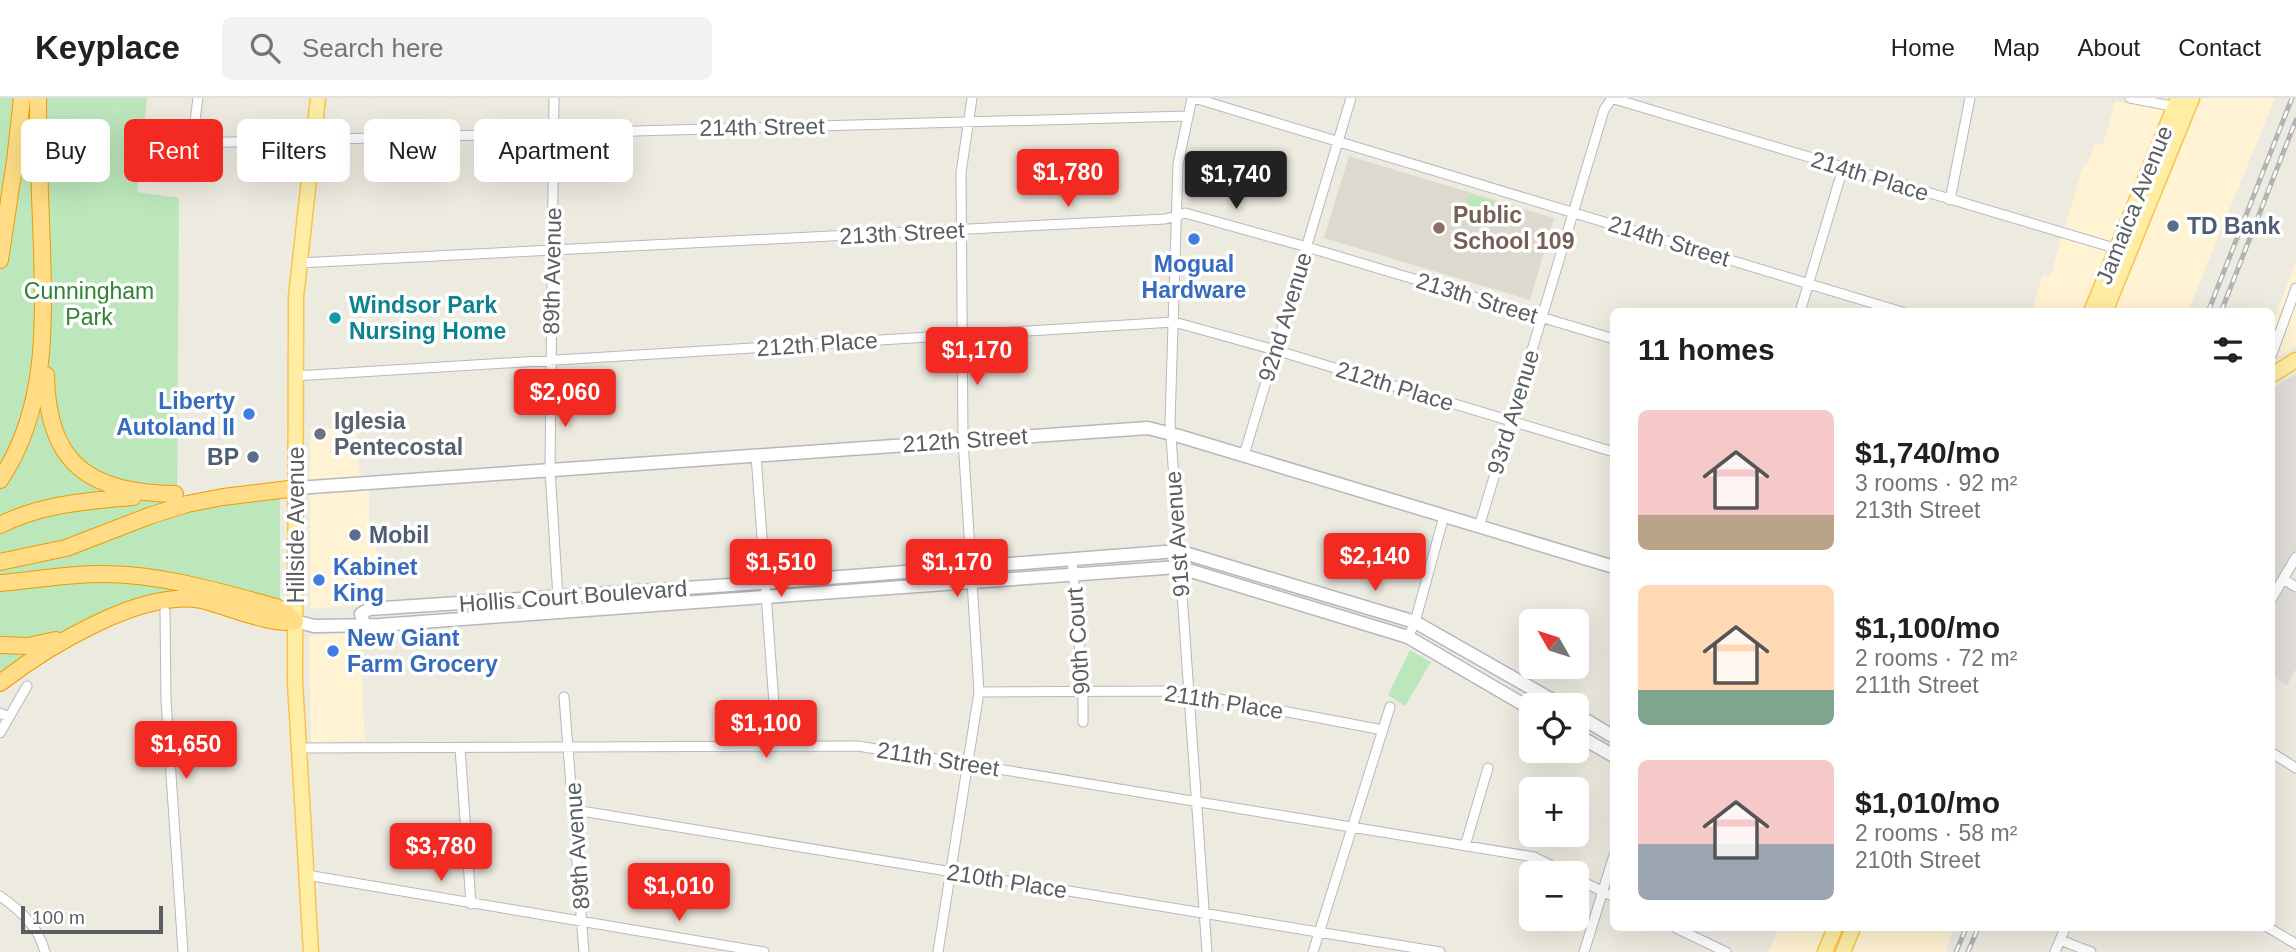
<!DOCTYPE html>
<meta charset="utf-8">
<style>
:root{--surface:#fff;--page:#f2f2f2;--text:#202124;--muted:#757577;--line:#e0e0e0;--accent:#f32a21}
body{margin:0;font-family:Helvetica,sans-serif;background:var(--page);color:var(--text);height:100vh;display:flex;flex-direction:column;font-size:26px;white-space:nowrap}
*{box-sizing:border-box;margin:0}
p{font-size:23px;color:var(--muted)}
.icon{flex:none;width:38px;height:38px;fill:none;stroke:currentColor;stroke-width:2;stroke-linecap:round;stroke-linejoin:round}
.map{position:relative;flex:1;overflow:hidden}
.sheet{position:absolute;left:1610px;top:210px;width:665px;height:623px;display:flex;flex-direction:column;background:var(--surface);border-radius:10px;box-shadow:0 7px 28px #0002}
.sheet>*{flex:none}
.banner{position:absolute;left:21px;top:21px;width:665px;height:63px;display:flex;gap:14px}
.needle{width:46px;rotate:309deg}
.fabs{position:absolute;left:1519px;top:511px;display:grid;gap:14px}
.fabs a{display:grid;place-items:center;width:70px;height:70px;border-radius:10px;background:var(--surface);box-shadow:0 7px 28px #0002;font-size:35px}
.scale{position:absolute;left:21px;bottom:18px;width:142px;box-sizing:border-box;padding-left:7px;border:4px solid #595e62;border-top:0;font-size:19px;line-height:24px;white-space:nowrap;color:#595e62;-webkit-text-stroke:5px #fff;paint-order:stroke}
.price{position:absolute;translate:-50% -60px;padding:0 16px;border-radius:7px;background:var(--accent);color:#fff;font-size:23px;line-height:46px;filter:drop-shadow(0 2px 4px #0008)}
.price::after{content:'';position:absolute;left:50%;top:42px;width:21px;height:16px;margin-left:-10px;background:inherit;clip-path:polygon(0 0,100% 0,50% 100%)}
.price.on{background:#222;color:#fff}
ul{padding:0;list-style:none}
li{display:flex;align-items:center;gap:21px;height:175px;padding:0 28px}
li span{display:grid;place-items:center;flex:none;width:196px;height:140px;border-radius:10px;color:#555}
li>.icon{margin-inline-start:auto}
span .icon{width:84px;height:84px;fill:#fffc;stroke-width:1}
li b{font-size:30px}
h2{display:flex;justify-content:space-between;align-items:center;height:84px;padding:0 28px;font-size:30px}
.tag{padding:0 24px;border-radius:10px;background:var(--surface);box-shadow:0 7px 28px #0002;font-size:24px;line-height:63px}
.tag.on{background:var(--accent);color:#fff}
header{display:flex;align-items:center;gap:42px;box-sizing:border-box;height:98px;padding:0 35px;background:var(--surface);border-bottom:2px solid var(--line)}
header strong{font-size:33px}
nav{display:flex;gap:38px;margin-inline-start:auto;font-size:24px}
.search{width:490px;height:63px;background:var(--page);display:flex;align-items:center;gap:18px;box-sizing:border-box;padding:0 24px;border-radius:10px;color:var(--muted);font-size:26px}
.map>svg:first-child{display:block}
.commercial{fill:#fff3d3}
.industrial{fill:#e0ddd8}
.education{fill:#ddd9cf}
.green{fill:#bce7bb}
.lines{fill:none;stroke-linecap:round;stroke-linejoin:round}
.street-casing{stroke:#b6b9be;stroke-width:11}
.secondary-casing{stroke:#b4b8be;stroke-width:15}
.primary-casing{stroke:#f9c34d;stroke-width:17}
.highway-casing{stroke:#ed9b00;stroke-width:18}
.street{stroke:#fff;stroke-width:9}
.secondary{stroke:#fff;stroke-width:12}
.primary{stroke:#ffeda3;stroke-width:14}
.highway{stroke:#ffdc85;stroke-width:16}
.rail-casing{stroke:#b2b3b3;stroke-width:5}
.rail{stroke:#fff;stroke-width:2.5;stroke-dasharray:8;stroke-linecap:butt}
.service-dot{fill:#5c6f8a;stroke:#fff;stroke-width:2.5}
.education-dot{fill:#8d6e63;stroke:#fff;stroke-width:2.5}
.shop-dot{fill:#3f7fe0;stroke:#fff;stroke-width:2.5}
.culture-dot{fill:#0f9aa8;stroke:#fff;stroke-width:2.5}
.worship-dot{fill:#6b7280;stroke:#fff;stroke-width:2.5}
.labels{text-anchor:middle;dominant-baseline:central;stroke-width:7;stroke-linejoin:round;paint-order:stroke}
.street-label{font-size:23px;fill:#595e62;stroke:#fff}
.education-label{font-size:23px;font-weight:bold;fill:#785e54;stroke:#fff;text-anchor:start}
.service-label{font-size:23px;font-weight:bold;fill:#4e5e75;stroke:#fff;text-anchor:start}
.shop-label{font-size:23px;font-weight:bold;fill:#366cbe;stroke:#fff;text-anchor:start}
.park-label{font-size:23px;fill:#2f8430;stroke:#fff}
.culture-label{font-size:23px;font-weight:bold;fill:#0d838f;stroke:#fff;text-anchor:start}
.worship-label{font-size:23px;font-weight:bold;fill:#5b616d;stroke:#fff;text-anchor:start}
</style>
<header>
<strong>Keyplace</strong>
<div class="search"><svg class="icon" aria-label="search" viewBox="0 0 24 24"><circle cx="10" cy="10" r="6"/><path d="M15 15l6 6"/></svg>Search here</div>
<nav><a>Home</a><a>Map</a><a>About</a><a>Contact</a></nav>
</header>
<div class="map">
<svg width="2296" height="854" viewBox="0 0 2296 854">
<rect width="100%" height="100%" fill="#edeae0"/>
<path class="commercial" d="M 2130,0 L 2169,0 L 2083,213 L 2032,214 L 2042,178 L 2050,179 L 2084,65 L 2087,66 L 2095,46 L 2103,47 L 2115,3 L 2128,6 Z
M 2202,0 L 2275,0 L 2188,213 L 2113,213 Z
M 2296,164 L 2296,248 L 2278,259 L 2272,260 L 2272,226 Z
M 356,329 L 360,379 L 369,378 L 369,447 L 376,447 L 382,506 L 310,511 L 310,331 Z
M 359,534 L 365,643 L 311,644 L 309,538 Z
M 1779,830 L 1827,830 L 1817,854 L 1768,854 Z
M 1860,830 L 1954,830 L 1945,854 L 1850,854 Z"/>
<path class="industrial" d="M 2296,276 L 2296,472 L 2290,482 L 2296,486 L 2296,571 L 2287,587 L 2272,578 L 2272,291 Z"/>
<path class="education" d="M 1349,58 L 1554,120 L 1530,202 L 1324,140 Z"/>
<path class="green" d="M 0,0 L 147,0 L 137,94 L 179,100 L 177,413 L 280,401 L 280,501 L 163,497 L 0,584 Z
M 1469,96 L 1507,107 L 1501,128 L 1463,116 Z
M 1410,552 L 1431,564 L 1405,608 L 1388,597 Z"/>
<g class="lines">
<g class="street-casing">
<path id="street" d="M 198,0 L 192,45 L 1187,18
M 554,0 L 550,372 L 558,500 L 561,513
M 1192,0 L 1178,66 L 1170,324 L 1207,854
M 1194,0 L 1902,214
M 1611,0 L 2121,152
M 2130,0 L 2177,9
M 1950,102 L 1970,0
M 298,165 L 1165,121 L 1185,115 L 1307,149 L 1614,241
M 1800,214 L 1843,70
M 2272,256 L 2296,190
M 295,278 L 1174,224 L 1275,252 L 1614,354
M 756,357 L 777,647
M 1244,357 L 1351,0
M 1479,429 L 1604,12 L 1612,0
M 1072,461 L 1083,593 L 1083,624
M 2283,481 L 2296,489
M 2272,500 L 2296,459
M 165,513 L 166,602 L 183,854
M 1408,539 L 1415,524 L 1444,418
M 979,594 L 1177,593 L 1383,632
M 564,599 L 584,854
M 0,615 L 9,619
M 0,635 L 27,588
M 298,650 L 858,648 L 1534,759 L 1566,775
M 460,650 L 471,806
M 2272,655 L 2296,670
M 575,712 L 1440,854
M 1465,748 L 1488,670
M 307,777 L 764,854
M 1577,781 L 1614,799
M 0,798 C 21,813 38,828 45,854
M 1676,830 L 1726,854
M 2269,830 L 2296,846
M 2060,842 L 2091,854
M 938,854 L 979,594 L 963,342 L 961,75 L 972,0
M 1313,854 L 1390,609
M 1584,854 L 1614,757
M 2055,854 L 2065,830"/>
</g>
<g class="secondary-casing">
<path id="secondary" d="M 297,390 L 1148,330 L 1179,338 L 1614,469
M 295,523 L 314,528 L 380,527 L 1178,469 L 1408,539 L 1531,611
M 364,526 L 361,516 L 369,511 L 775,484 L 1178,453 L 1415,524 L 1561,607
M 1577,617 L 1614,639
M 1577,637 L 1614,658"/>
</g>
<g class="primary-casing">
<path id="primary" d="M 2091,214 L 2178,0
M 2105,214 L 2192,0
M 2272,277 L 2296,262
M 311,854 L 295,584 L 296,199 L 318,0
M 1825,854 L 1835,830
M 1843,854 L 1853,830"/>
</g>
<g class="highway-casing">
<path id="highway" d="M 0,162 L 15,63 L 22,0
M 46,277 C 47,366 90,395 175,396
M 0,382 C 47,312 44,230 42,150 C 40,100 38,50 38,0
M 0,427 C 42,406 87,403 133,399
M 0,464 L 66,450 L 149,418 L 187,406 L 223,399 L 297,390
M 0,485 C 36,482 71,475 107,476 C 166,477 220,494 276,509 L 284,513 L 295,523
M 0,547 L 28,548 L 56,542
M 0,585 C 47,549 141,491 201,502 C 224,507 275,529 295,523"/>
</g>
<use href="#street" class="street"/>
<use href="#secondary" class="secondary"/>
<use href="#primary" class="primary"/>
<use href="#highway" class="highway"/>
<g class="rail-casing">
<path id="rail" d="M 2208,214 L 2292,0
M 2221,214 L 2296,22
M 1956,854 L 1966,830
M 1968,854 L 1978,830"/>
</g>
<use href="#rail" class="rail"/>
</g>
<g class="service-dot">
<circle cx="2173" cy="128" r="7"/>
<circle cx="253" cy="359" r="7"/>
<circle cx="355" cy="437" r="7"/>
</g>
<circle class="education-dot" cx="1439" cy="130" r="7"/>
<g class="shop-dot">
<circle cx="1194" cy="141" r="7"/>
<circle cx="249" cy="316" r="7"/>
<circle cx="319" cy="482" r="7"/>
<circle cx="333" cy="553" r="7"/>
</g>
<circle class="culture-dot" cx="335" cy="220" r="7"/>
<circle class="worship-dot" cx="320" cy="336" r="7"/>
<g class="labels">
<g class="street-label">
<text transform="translate(762 29) rotate(-1)">214th Street</text>
<text transform="translate(1870 78) rotate(17)">214th Place</text>
<text transform="translate(2134 107) rotate(-68)">Jamaica Avenue</text>
<text transform="translate(902 135) rotate(-3)">213th Street</text>
<text transform="translate(1669 143) rotate(17)">214th Street</text>
<text transform="translate(552 173) rotate(-89)">89th Avenue</text>
<text transform="translate(1477 200) rotate(17)">213th Street</text>
<text transform="translate(1285 219) rotate(-73)">92nd Avenue</text>
<text transform="translate(817 246) rotate(-4)">212th Place</text>
<text transform="translate(1395 288) rotate(17)">212th Place</text>
<text transform="translate(1513 314) rotate(-73)">93rd Avenue</text>
<text transform="translate(965 342) rotate(-4)">212th Street</text>
<text transform="translate(296 427) rotate(-90)">Hillside Avenue</text>
<text transform="translate(1177 436) rotate(-94)">91st Avenue</text>
<text transform="translate(573 498) rotate(-4)">Hollis Court Boulevard</text>
<text transform="translate(1078 543) rotate(-94)">90th Court</text>
<text transform="translate(1224 604) rotate(9)">211th Place</text>
<text transform="translate(938 661) rotate(9)">211th Street</text>
<text transform="translate(577 748) rotate(-94)">89th Avenue</text>
<text transform="translate(1007 783) rotate(9)">210th Place</text>
</g>
<g class="education-label">
<text x="1453" y="117">Public<tspan x="1453" dy="26">School 109</tspan></text>
</g>
<g class="service-label">
<text x="2187" y="128">TD Bank</text>
<text x="239" y="359" text-anchor="end">BP</text>
<text x="369" y="437">Mobil</text>
</g>
<g class="shop-label">
<text x="1194" y="166" text-anchor="middle">Mogual<tspan x="1194" dy="26">Hardware</tspan></text>
<text x="235" y="303" text-anchor="end">Liberty<tspan x="235" dy="26">Autoland II</tspan></text>
<text x="333" y="469">Kabinet<tspan x="333" dy="26">King</tspan></text>
<text x="347" y="540">New Giant<tspan x="347" dy="26">Farm Grocery</tspan></text>
</g>
<g class="park-label">
<text x="89" y="193">Cunningham<tspan x="89" dy="26">Park</tspan></text>
</g>
<g class="culture-label">
<text x="349" y="207">Windsor Park<tspan x="349" dy="26">Nursing Home</tspan></text>
</g>
<g class="worship-label">
<text x="334" y="323">Iglesia<tspan x="334" dy="26">Pentecostal</tspan></text>
</g>
</g>
</svg>
<div class="fabs">
<a><svg class="needle" viewBox="-14 -14 28 28"><path d="M0-13l5 13h-10z" fill="#e53935"/><path d="M0 13l5-13h-10z" fill="#757577"/></svg></a>
<a><svg class="icon" aria-label="locate" viewBox="0 0 24 24"><circle cx="12" cy="12" r="6"/><path d="M12 2v4M12 18v4M2 12h4M18 12h4"/></svg></a>
<a>+</a>
<a>−</a>
</div>
<div class="scale">100 m</div>
<b class="price" style="left:1068px;top:111px">$1,780</b>
<b class="price on" style="left:1236px;top:113px">$1,740</b>
<b class="price" style="left:977px;top:289px">$1,170</b>
<b class="price" style="left:565px;top:331px">$2,060</b>
<b class="price" style="left:1375px;top:495px">$2,140</b>
<b class="price" style="left:781px;top:501px">$1,510</b>
<b class="price" style="left:957px;top:501px">$1,170</b>
<b class="price" style="left:766px;top:662px">$1,100</b>
<b class="price" style="left:186px;top:683px">$1,650</b>
<b class="price" style="left:441px;top:785px">$3,780</b>
<b class="price" style="left:679px;top:825px">$1,010</b>
<div class="banner">
<a class="tag">Buy</a>
<a class="tag on">Rent</a>
<a class="tag">Filters</a>
<a class="tag">New</a>
<a class="tag">Apartment</a>
</div>
<section class="sheet">
<h2>11 homes<svg class="icon" aria-label="filters" viewBox="0 0 24 24"><path d="M4 7h16M4 17h16"/><circle cx="9" cy="7" r="2"/><circle cx="15" cy="17" r="2"/></svg></h2>
<ul>
<li><span style="background:linear-gradient(#f6c9c9 75%,#b9a48a 0)"><svg class="icon" aria-label="home" viewBox="0 0 24 24"><path d="M3 11l9-7 9 7M6 9v11h12V9"/></svg></span><div><b>$1,740/mo</b><p>3 rooms · 92 m²</p><p>213th Street</p></div></li>
<li><span style="background:linear-gradient(#ffd9b3 75%,#7fa58c 0)"><svg class="icon" aria-label="home" viewBox="0 0 24 24"><path d="M3 11l9-7 9 7M6 9v11h12V9"/></svg></span><div><b>$1,100/mo</b><p>2 rooms · 72 m²</p><p>211th Street</p></div></li>
<li><span style="background:linear-gradient(#f6c9c9 60%,#9aa5b1 0)"><svg class="icon" aria-label="home" viewBox="0 0 24 24"><path d="M3 11l9-7 9 7M6 9v11h12V9"/></svg></span><div><b>$1,010/mo</b><p>2 rooms · 58 m²</p><p>210th Street</p></div></li>
</ul>
</section>
</div>
